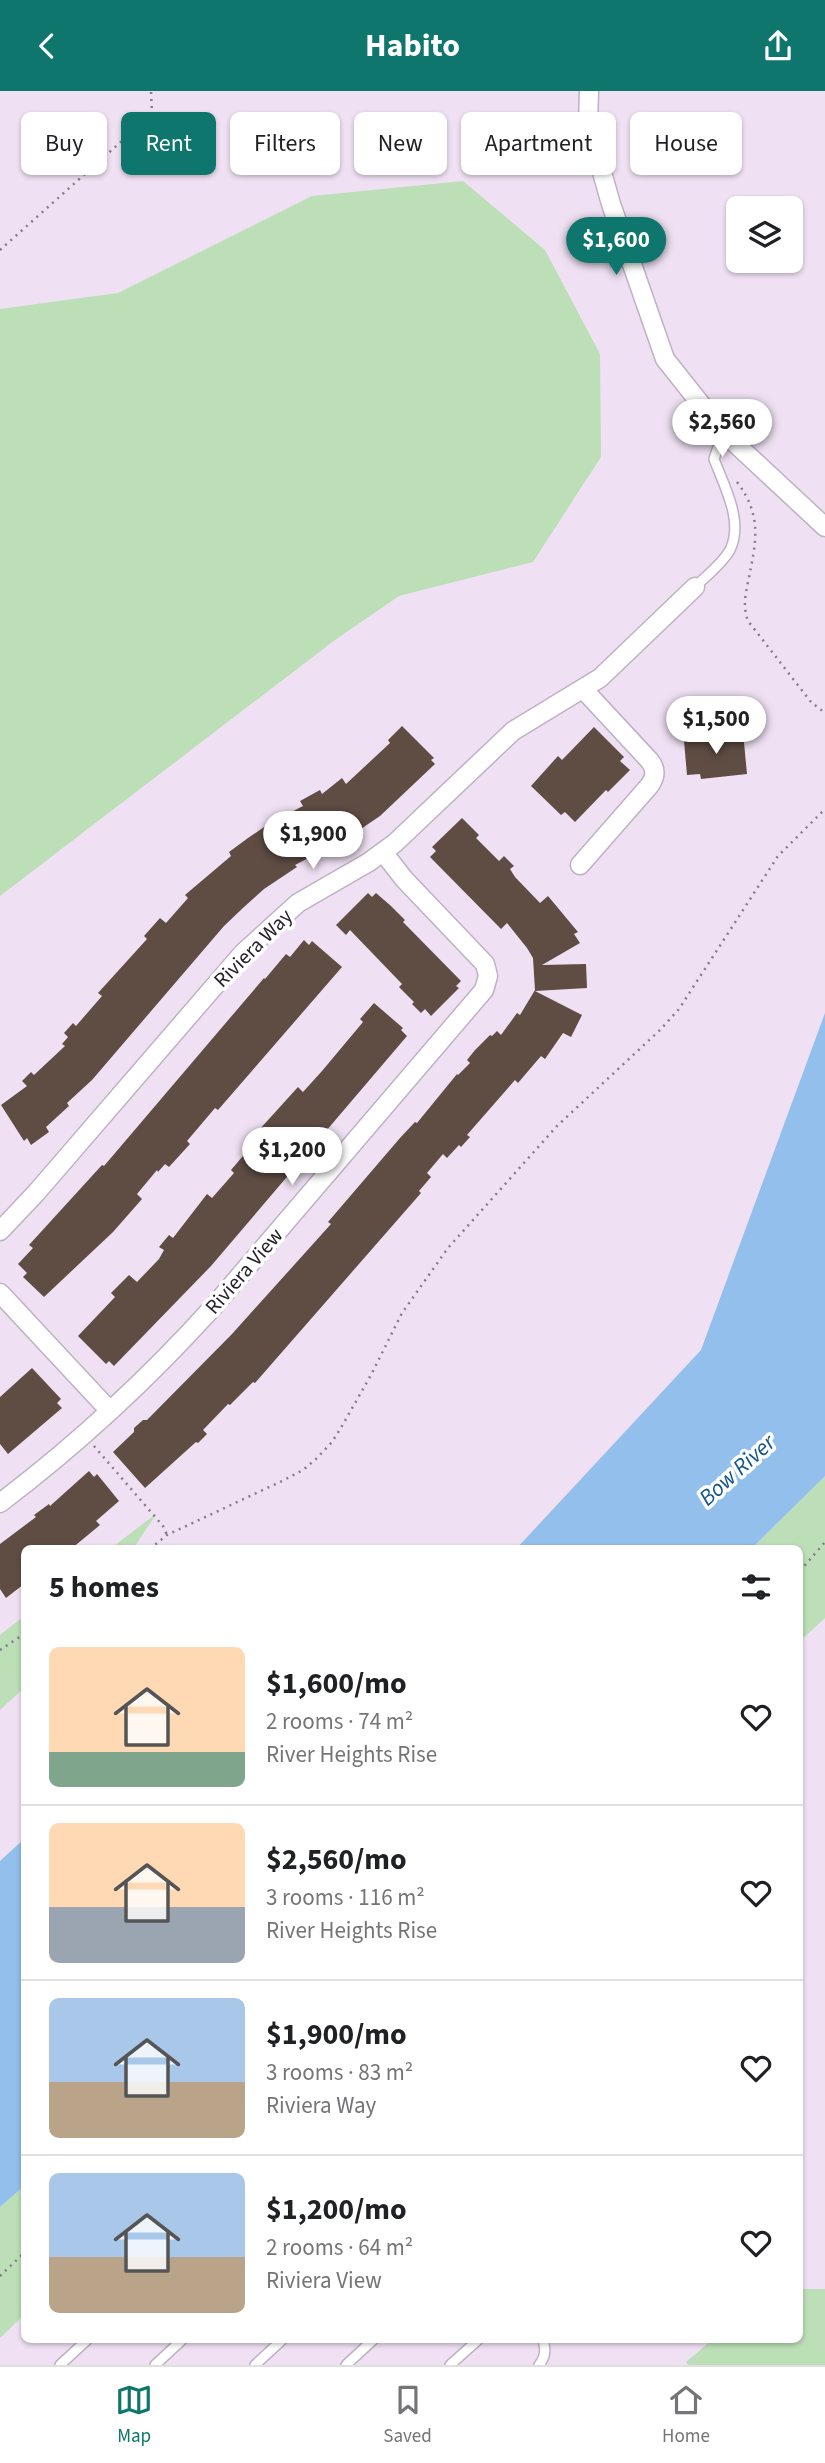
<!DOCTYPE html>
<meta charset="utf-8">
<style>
:root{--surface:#fff;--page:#f6f6f6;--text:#202124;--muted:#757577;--line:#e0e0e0;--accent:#0f766e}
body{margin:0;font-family:"Source Sans 3",sans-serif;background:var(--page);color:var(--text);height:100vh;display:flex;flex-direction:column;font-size:26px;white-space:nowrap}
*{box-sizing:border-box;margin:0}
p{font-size:23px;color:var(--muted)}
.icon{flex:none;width:38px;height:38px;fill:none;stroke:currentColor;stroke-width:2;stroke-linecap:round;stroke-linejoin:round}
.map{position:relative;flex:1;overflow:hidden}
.panel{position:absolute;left:21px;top:1454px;width:782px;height:798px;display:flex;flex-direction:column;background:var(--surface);border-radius:10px;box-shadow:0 2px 5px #0004}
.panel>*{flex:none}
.banner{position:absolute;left:21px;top:21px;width:784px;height:63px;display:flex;gap:14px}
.buttons{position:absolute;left:726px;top:105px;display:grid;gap:14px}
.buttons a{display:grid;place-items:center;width:77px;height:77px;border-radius:10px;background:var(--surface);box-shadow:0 2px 5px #0004;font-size:35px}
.price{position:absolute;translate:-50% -60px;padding:0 16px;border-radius:24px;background:#fff;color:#222;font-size:23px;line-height:46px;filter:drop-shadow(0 2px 4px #0008)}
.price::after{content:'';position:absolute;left:50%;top:42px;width:21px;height:16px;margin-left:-10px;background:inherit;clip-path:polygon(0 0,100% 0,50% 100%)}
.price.current{background:var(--accent);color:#fff}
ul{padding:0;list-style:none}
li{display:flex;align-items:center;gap:21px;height:175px;padding:0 28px}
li+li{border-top:2px solid var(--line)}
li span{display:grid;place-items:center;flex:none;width:196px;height:140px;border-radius:10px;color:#555}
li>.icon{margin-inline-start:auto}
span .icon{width:84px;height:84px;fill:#fffc;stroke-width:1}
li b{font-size:30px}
h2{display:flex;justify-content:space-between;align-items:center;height:84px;padding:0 28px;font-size:30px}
.chip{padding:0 24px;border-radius:10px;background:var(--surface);box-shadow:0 2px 5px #0004;font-size:24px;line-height:63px}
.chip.current{background:var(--accent);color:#fff}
header{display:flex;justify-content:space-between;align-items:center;height:91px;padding:0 28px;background:var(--accent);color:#fff;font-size:32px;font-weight:700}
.dock{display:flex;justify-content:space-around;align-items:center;height:98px;border-top:2px solid var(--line);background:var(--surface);font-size:19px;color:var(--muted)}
.dock a{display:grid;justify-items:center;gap:4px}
.dock .current{color:var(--accent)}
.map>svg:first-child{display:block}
.green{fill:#bddfb8}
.water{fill:#92bfec}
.building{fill:#5f4d44}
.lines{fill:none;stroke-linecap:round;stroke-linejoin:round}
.lane-casing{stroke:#bfb1c3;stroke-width:12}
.street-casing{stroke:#bfb1c3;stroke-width:21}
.path{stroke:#867c89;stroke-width:2.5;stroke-dasharray:2 5;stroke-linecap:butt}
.lane{stroke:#fff;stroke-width:9}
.street{stroke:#fff;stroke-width:18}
.labels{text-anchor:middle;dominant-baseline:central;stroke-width:7;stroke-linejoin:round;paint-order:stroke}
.street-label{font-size:21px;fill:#272128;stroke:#fff}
.water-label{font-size:23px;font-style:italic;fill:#10548a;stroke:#fff}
</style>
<header><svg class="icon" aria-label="back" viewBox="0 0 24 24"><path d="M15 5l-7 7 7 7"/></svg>Habito<svg class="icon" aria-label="share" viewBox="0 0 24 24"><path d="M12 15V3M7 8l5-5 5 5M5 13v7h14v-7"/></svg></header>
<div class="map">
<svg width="825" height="2274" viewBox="0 0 825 2274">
<rect width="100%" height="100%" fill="#efe1f3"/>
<path class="green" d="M 463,90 L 545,159 L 600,263 L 601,366 L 533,471 L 399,505 L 335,549 L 0,805 L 0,218 L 118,202 L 312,105 Z
M 825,1385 L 825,1527 L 800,1550 L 800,1458 L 751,1458 Z
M 157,1422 L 133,1458 L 110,1458 Z
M 24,1525 L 24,1597 L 0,1619 L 0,1544 Z
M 24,2095 L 24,2224 L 0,2247 L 0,2116 Z
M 803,2198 L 825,2198 L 825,2274 L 688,2274 L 686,2271 L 712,2249 L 800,2249 L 800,2200 Z"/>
<path class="water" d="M 825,922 L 825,1385 L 751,1458 L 516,1458 L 701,1259 Z
M 24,1748 L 24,2095 L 0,2116 L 0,1770 Z"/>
<path class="building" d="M 402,635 L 434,667 L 431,669 L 435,673 L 380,725 L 352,744 L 295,774 L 297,776 L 264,798 L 244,816 L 224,835 L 92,989 L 67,1012 L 69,1015 L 46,1036 L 49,1041 L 31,1054 L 27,1047 L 24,1050 L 1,1014 L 27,995 L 22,990 L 31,981 L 34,984 L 65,955 L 62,953 L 68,946 L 64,942 L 73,932 L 76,935 L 102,905 L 98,902 L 147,848 L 144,845 L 160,827 L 166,832 L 188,807 L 185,804 L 231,765 L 229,761 L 248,747 L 270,732 L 303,715 L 300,710 L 320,699 L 322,703 L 342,687 L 346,693 L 390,652 L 388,649 Z
M 594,636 L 624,666 L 620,670 L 630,679 L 608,701 L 606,699 L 575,731 L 565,721 L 561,724 L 531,695 L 558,665 L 562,669 Z
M 743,641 L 747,683 L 701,688 L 700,683 L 687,684 L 684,650 L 697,649 L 697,645 Z
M 462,727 L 479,744 L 476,747 L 499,770 L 504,765 L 514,775 L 510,778 L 515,786 L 540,812 L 548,805 L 578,841 L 574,843 L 580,852 L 542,874 L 586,873 L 587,897 L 535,900 L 582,924 L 571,946 L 563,942 L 545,968 L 541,965 L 518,992 L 515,989 L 467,1044 L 470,1046 L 461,1056 L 459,1054 L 447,1067 L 443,1063 L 427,1082 L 431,1086 L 419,1100 L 421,1102 L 255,1292 L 253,1291 L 230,1314 L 228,1313 L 203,1339 L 207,1343 L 198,1352 L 196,1351 L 145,1397 L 113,1361 L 134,1341 L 134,1337 L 143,1329 L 147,1329 L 232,1243 L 331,1133 L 328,1131 L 400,1047 L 415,1031 L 417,1032 L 457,983 L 458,984 L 470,972 L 467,969 L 475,959 L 490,944 L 492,945 L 497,940 L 501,944 L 517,922 L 520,924 L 535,899 L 533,867 L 527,857 L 507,832 L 501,838 L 430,766 L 436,760 L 432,756 Z
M 368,802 L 372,806 L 376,802 L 391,815 L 405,829 L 403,831 L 461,890 L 456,895 L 459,897 L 431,925 L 425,918 L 421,922 L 412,913 L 414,911 L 399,896 L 402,893 L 350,839 L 346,844 L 336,834 Z
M 304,849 L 309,854 L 312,850 L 342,876 L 218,1019 L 215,1017 L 187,1050 L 190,1053 L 169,1076 L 165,1073 L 158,1081 L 157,1079 L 137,1103 L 142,1108 L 113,1141 L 44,1206 L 23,1186 L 27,1182 L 18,1173 L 33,1157 L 29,1154 L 102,1074 L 104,1075 L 264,887 L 265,888 L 286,863 L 290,866 Z
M 374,912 L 403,937 L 401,939 L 407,945 L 211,1175 L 114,1275 L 109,1270 L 106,1273 L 78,1245 L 115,1206 L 111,1202 L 129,1184 L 137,1191 L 159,1168 L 164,1159 L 159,1156 L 169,1144 L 173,1147 L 207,1103 L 212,1107 L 234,1082 L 231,1079 L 254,1052 L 250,1049 L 298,996 L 303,1001 L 322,980 L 363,931 L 360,928 Z
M 32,1277 L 61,1308 L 57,1312 L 62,1317 L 8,1363 L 0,1353 L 0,1306 Z
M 89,1380 L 94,1386 L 97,1383 L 119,1410 L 96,1430 L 100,1434 L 71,1458 L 24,1458 L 24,1493 L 6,1507 L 0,1498 L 0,1453 L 36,1426 L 34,1424 L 49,1413 L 50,1415 Z"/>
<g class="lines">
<g class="lane-casing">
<path id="lane" d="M 695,496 C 706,485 722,473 730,459 C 744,430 724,395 714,368 L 723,341
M 60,2274 L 87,2249
M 155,2274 L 182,2249
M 255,2274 L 282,2249
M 346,2274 L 373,2249
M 450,2274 L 478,2249
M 539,2274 C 545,2267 546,2258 543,2249"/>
</g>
<g class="street-casing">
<path id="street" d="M 589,0 L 588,32 L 611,113 L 665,268 L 723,341 L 825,436
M 580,774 L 650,694 C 656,685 656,677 649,669 L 584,599
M 0,1140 L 36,1102 L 243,862 L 298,812 L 369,771 L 395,752 L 513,640 L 600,587 L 695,496
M 0,1202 L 110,1320
M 0,1412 C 78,1353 149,1287 214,1215 L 484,899 L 488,885 L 485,873 L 404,788 L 383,761"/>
</g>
<path class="path" d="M 0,159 L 152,23 L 151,0
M 737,391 C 763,425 756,452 748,491 C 745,505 743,517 748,530 L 811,611 L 825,622
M 94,1355 L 163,1435 L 167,1444
M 150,1458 L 167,1444 L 282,1390 L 303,1379 L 317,1367 L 332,1351 L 342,1335 L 371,1284 L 402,1222 L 448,1157 L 557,1035 L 660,939 L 679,918 L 778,765 L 825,718
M 800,1480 L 825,1451
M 0,1559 L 24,1543
M 0,2185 L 24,2162"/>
<use href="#lane" class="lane"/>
<use href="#street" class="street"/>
</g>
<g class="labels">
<g class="street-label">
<text transform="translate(253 857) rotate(-45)">Riviera Way</text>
<text transform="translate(244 1180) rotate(-49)">Riviera View</text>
</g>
<g class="water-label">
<text transform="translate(737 1379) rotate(-42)">Bow River</text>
</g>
</g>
</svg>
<div class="buttons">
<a><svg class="icon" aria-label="layers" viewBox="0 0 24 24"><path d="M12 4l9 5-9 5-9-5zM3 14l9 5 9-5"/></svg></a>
</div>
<b class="price current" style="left:616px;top:186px">$1,600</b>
<b class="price" style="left:722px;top:368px">$2,560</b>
<b class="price" style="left:716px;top:665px">$1,500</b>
<b class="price" style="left:313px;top:780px">$1,900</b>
<b class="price" style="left:292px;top:1096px">$1,200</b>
<div class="banner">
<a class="chip">Buy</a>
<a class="chip current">Rent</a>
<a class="chip">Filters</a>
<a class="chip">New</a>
<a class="chip">Apartment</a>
<a class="chip">House</a>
</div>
<section class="panel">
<h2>5 homes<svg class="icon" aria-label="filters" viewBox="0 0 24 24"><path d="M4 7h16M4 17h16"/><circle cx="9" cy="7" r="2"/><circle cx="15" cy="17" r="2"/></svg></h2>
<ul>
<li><span style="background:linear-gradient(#ffd9b3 75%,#7fa58c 0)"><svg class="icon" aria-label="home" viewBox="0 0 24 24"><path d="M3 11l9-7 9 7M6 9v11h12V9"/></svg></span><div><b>$1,600/mo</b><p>2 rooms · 74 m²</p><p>River Heights Rise</p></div><svg class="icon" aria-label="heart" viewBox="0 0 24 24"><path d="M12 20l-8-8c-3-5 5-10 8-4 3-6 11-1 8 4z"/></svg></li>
<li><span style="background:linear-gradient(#ffd9b3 60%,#9aa5b1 0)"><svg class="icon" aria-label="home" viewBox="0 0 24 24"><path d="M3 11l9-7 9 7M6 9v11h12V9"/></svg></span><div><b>$2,560/mo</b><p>3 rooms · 116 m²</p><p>River Heights Rise</p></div><svg class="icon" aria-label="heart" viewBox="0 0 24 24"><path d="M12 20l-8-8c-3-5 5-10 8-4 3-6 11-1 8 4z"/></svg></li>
<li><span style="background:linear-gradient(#a9c7e8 60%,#b9a48a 0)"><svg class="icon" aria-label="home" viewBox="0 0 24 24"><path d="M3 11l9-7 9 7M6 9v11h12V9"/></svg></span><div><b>$1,900/mo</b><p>3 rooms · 83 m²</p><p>Riviera Way</p></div><svg class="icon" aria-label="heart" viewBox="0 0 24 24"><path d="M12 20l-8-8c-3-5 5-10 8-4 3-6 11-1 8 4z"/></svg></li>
<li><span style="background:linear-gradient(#a9c7e8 60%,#b9a48a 0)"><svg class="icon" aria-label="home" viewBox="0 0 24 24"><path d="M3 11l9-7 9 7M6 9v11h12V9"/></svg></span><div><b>$1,200/mo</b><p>2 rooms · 64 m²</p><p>Riviera View</p></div><svg class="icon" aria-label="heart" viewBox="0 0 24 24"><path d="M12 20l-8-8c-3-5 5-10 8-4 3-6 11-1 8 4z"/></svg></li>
</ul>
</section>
</div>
<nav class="dock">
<a class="current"><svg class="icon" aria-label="map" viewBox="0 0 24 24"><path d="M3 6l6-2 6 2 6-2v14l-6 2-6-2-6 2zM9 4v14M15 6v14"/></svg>Map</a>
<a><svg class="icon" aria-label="saved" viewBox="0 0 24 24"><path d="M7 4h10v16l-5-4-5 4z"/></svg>Saved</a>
<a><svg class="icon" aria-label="home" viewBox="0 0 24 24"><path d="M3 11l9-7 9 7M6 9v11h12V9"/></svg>Home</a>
</nav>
